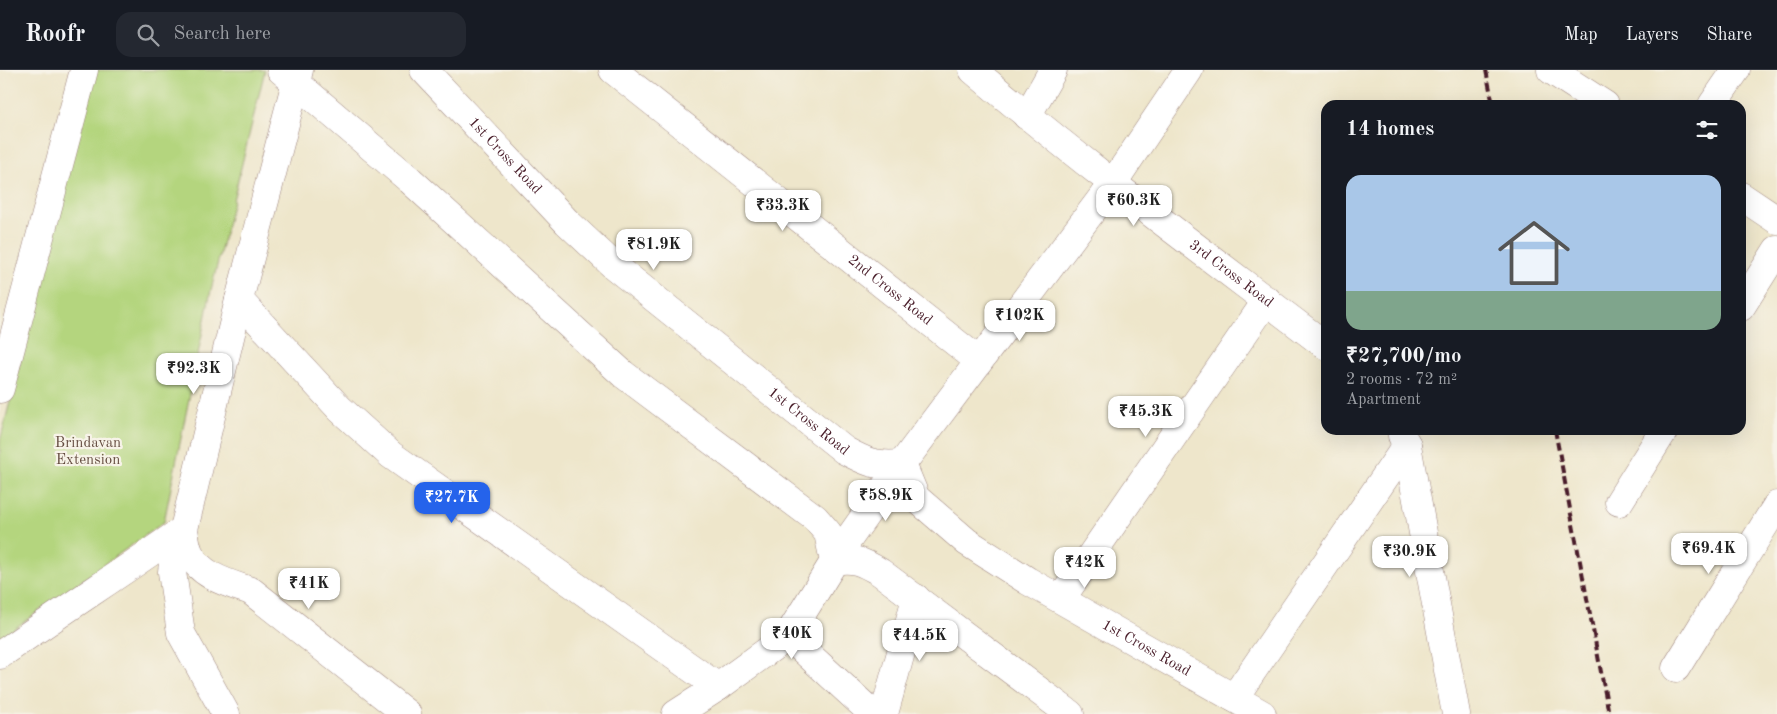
<!DOCTYPE html>
<meta charset="utf-8">
<style>
:root{--surface:#171b24;--page:#242831;--text:#f1f3f6;--muted:#9ea1a6;--line:#363941;--accent:#2563eb}
body{margin:0;font-family:"Old Standard TT",serif;background:var(--page);color:var(--text);height:100vh;display:flex;flex-direction:column;font-size:19px;white-space:nowrap}
*{box-sizing:border-box;margin:0}
p{font-size:16px;color:var(--muted)}
.icon{flex:none;width:28px;height:28px;fill:none;stroke:currentColor;stroke-width:2;stroke-linecap:round;stroke-linejoin:round}
.map{position:relative;flex:1;overflow:hidden}
.sheet{position:absolute;left:1321px;top:30px;width:425px;height:335px;display:flex;flex-direction:column;background:var(--surface);border-radius:15px;box-shadow:0 5px 20px #0002}
.sheet>*{flex:none}
.price{position:absolute;translate:-50% -42px;padding:0 11px;border-radius:10px;background:#fff;color:#222;font-size:16px;line-height:32px;filter:drop-shadow(0 1px 2px #0008)}
.price::after{content:'';position:absolute;left:50%;top:30px;width:15px;height:11px;margin-left:-8px;background:inherit;clip-path:polygon(0 0,100% 0,50% 100%)}
.price.selected{background:var(--accent);color:#fff}
ul{padding:0;list-style:none}
li{display:grid;align-content:center;gap:10px;height:265px;padding:0 25px}
li+li{border-top:1px solid var(--line)}
li span{display:grid;place-items:center;height:155px;border-radius:15px;color:#555}
li>.icon{margin-inline-start:auto}
span .icon{width:90px;height:90px;fill:#fffc;stroke-width:1}
li b{font-size:21px}
h2{display:flex;justify-content:space-between;align-items:center;height:60px;padding:0 25px;font-size:21px}
header{display:flex;align-items:center;gap:30px;box-sizing:border-box;height:70px;padding:0 25px;background:var(--surface);border-bottom:1px solid var(--line)}
header strong{font-size:24px}
nav{display:flex;gap:28px;margin-inline-start:auto;font-size:18px}
.search{width:350px;height:45px;background:var(--page);display:flex;align-items:center;gap:12px;box-sizing:border-box;padding:0 18px;border-radius:15px;color:var(--muted);font-size:19px}
.map>svg:first-child{display:block}
.green{fill:#b4d57e;stroke:#7f7a54}
.lines{fill:none;stroke-linecap:round;stroke-linejoin:round}
.minor-casing{stroke:#9c827b;stroke-width:29}
.minor{stroke:#fff;stroke-width:28}
.rail{stroke:#4a1f2b;stroke-width:4;stroke-dasharray:8 4;stroke-linecap:butt}
.labels{text-anchor:middle;dominant-baseline:central;stroke-width:4.5;stroke-linejoin:round;paint-order:stroke}
.street-label{font-size:15px;fill:#4a1f2b;stroke:#f7f3e8}
.park-label{font-size:15px;fill:#644c40;stroke:#f7f3e8}
</style>
<header>
<strong>Roofr</strong>
<div class="search"><svg class="icon" aria-label="search" viewBox="0 0 24 24"><circle cx="10" cy="10" r="6"/><path d="M15 15l6 6"/></svg>Search here</div>
<nav><a>Map</a><a>Layers</a><a>Share</a></nav>
</header>
<div class="map">
<svg width="1777" height="644" viewBox="0 0 1777 644">
<rect width="100%" height="100%" fill="#f7f3e8"/>
<filter id="ink" filterUnits="userSpaceOnUse"><feTurbulence type="fractalNoise" baseFrequency=".02" numOctaves="2"/><feDisplacementMap in="SourceGraphic" scale="10" xChannelSelector="R" yChannelSelector="G"/><feConvolveMatrix kernelMatrix="1 2 1 2 8 2 1 2 1" color-interpolation-filters="sRGB"/></filter>
<filter id="wash" filterUnits="userSpaceOnUse"><feTurbulence type="fractalNoise" baseFrequency=".0096" numOctaves="4" result="noise"/><feDisplacementMap in="SourceGraphic" scale="20" xChannelSelector="R" yChannelSelector="G"/><feGaussianBlur stdDeviation="1.12" result="paint"/><feColorMatrix in="noise" values="0 0 0 0 0 0 0 0 0 0 0 0 0 0 0 0 0 1.4 0 .05"/><feComposite in="paint" operator="in"/></filter>
<g filter="url(#wash)">
<rect width="100%" height="100%" fill="#eee6cb"/>
<path class="green" d="M 94,0 L 265,0 L 211,220 L 164,452 L 0,569 L 0,371 Z"/>
</g>
<g filter="url(#ink)">
<g class="lines">
<g class="minor-casing">
<g id="minor">
<path d="M 281,0 L 410,110 L 623,304 L 815,448 L 828,463 L 834,491 C 854,487 863,492 880,502 L 1070,644"/>
<path id="s1" d="M 424,0 L 567,152 L 613,195 L 844,380 C 868,393 875,396 902,394 L 916,428 L 967,472 L 1028,511 L 1262,644"/>
<path id="s2" d="M 613,0 L 979,291"/>
<path id="s3" d="M 973,0 C 1087,97 1207,185 1326,276"/>
<path d="M 1551,0 L 1605,35"/>
<path d="M 1712,35 L 1736,0"/>
<path d="M 1027,46 L 1053,0"/>
<path d="M 1741,126 L 1777,150"/>
<path d="M 239,230 L 340,339 L 391,385 L 718,617"/>
<path d="M 1741,237 L 1777,180"/>
<path d="M 0,319 L 84,0"/>
<path d="M 1402,366 L 1407,375 L 1456,644"/>
<path d="M 1619,432 L 1664,360"/>
<path d="M 184,459 C 185,466 186,475 189,482 C 200,506 227,513 251,521 L 407,644"/>
<path d="M 184,459 L 174,485 L 172,502 L 181,563 L 226,644"/>
<path d="M 1061,529 L 1267,230"/>
<path d="M 788,566 L 873,644"/>
<path d="M 0,585 C 61,542 123,502 184,459 L 239,230 L 299,0"/>
<path d="M 1676,598 L 1777,435"/>
<path d="M 1234,628 L 1407,375"/>
<path d="M 676,644 L 718,617 L 788,566 L 845,474 L 893,406 L 1113,113 L 1189,0"/>
<path d="M 884,644 L 916,528"/>
</g>
</g>
<use href="#minor" class="minor"/>
<path class="rail" d="M 1486,0 L 1493,35
M 1555,360 L 1609,644"/>
</g>
</g>
<g class="labels">
<g class="street-label">
<text stroke="none"><textPath href="#s1" startOffset="118">1st Cross Road</textPath></text>
<text stroke="none"><textPath href="#s3" startOffset="329">3rd Cross Road</textPath></text>
<text stroke="none"><textPath href="#s2" startOffset="354">2nd Cross Road</textPath></text>
<text stroke="none"><textPath href="#s1" startOffset="522">1st Cross Road</textPath></text>
<text stroke="none"><textPath href="#s1" startOffset="941">1st Cross Road</textPath></text>
</g>
<g class="park-label">
<text x="88" y="373">Brindavan<tspan x="88" dy="17">Extension</tspan></text>
</g>
</g>
</svg>
<b class="price" style="left:1134px;top:157px">₹60.3K</b>
<b class="price" style="left:783px;top:162px">₹33.3K</b>
<b class="price" style="left:654px;top:201px">₹81.9K</b>
<b class="price" style="left:1020px;top:272px">₹102K</b>
<b class="price" style="left:194px;top:325px">₹92.3K</b>
<b class="price" style="left:1146px;top:368px">₹45.3K</b>
<b class="price" style="left:886px;top:452px">₹58.9K</b>
<b class="price selected" style="left:452px;top:454px">₹27.7K</b>
<b class="price" style="left:1709px;top:505px">₹69.4K</b>
<b class="price" style="left:1410px;top:508px">₹30.9K</b>
<b class="price" style="left:1085px;top:519px">₹42K</b>
<b class="price" style="left:309px;top:540px">₹41K</b>
<b class="price" style="left:792px;top:590px">₹40K</b>
<b class="price" style="left:920px;top:592px">₹44.5K</b>
<section class="sheet">
<h2>14 homes<svg class="icon" aria-label="filters" viewBox="0 0 24 24"><path d="M4 7h16M4 17h16"/><circle cx="9" cy="7" r="2"/><circle cx="15" cy="17" r="2"/></svg></h2>
<ul>
<li><span style="background:linear-gradient(#a9c7e8 75%,#7fa58c 0)"><svg class="icon" aria-label="home" viewBox="0 0 24 24"><path d="M3 11l9-7 9 7M6 9v11h12V9"/></svg></span><div><b>₹27,700/mo</b><p>2 rooms · 72 m²</p><p>Apartment</p></div></li>
</ul>
</section>
</div>
